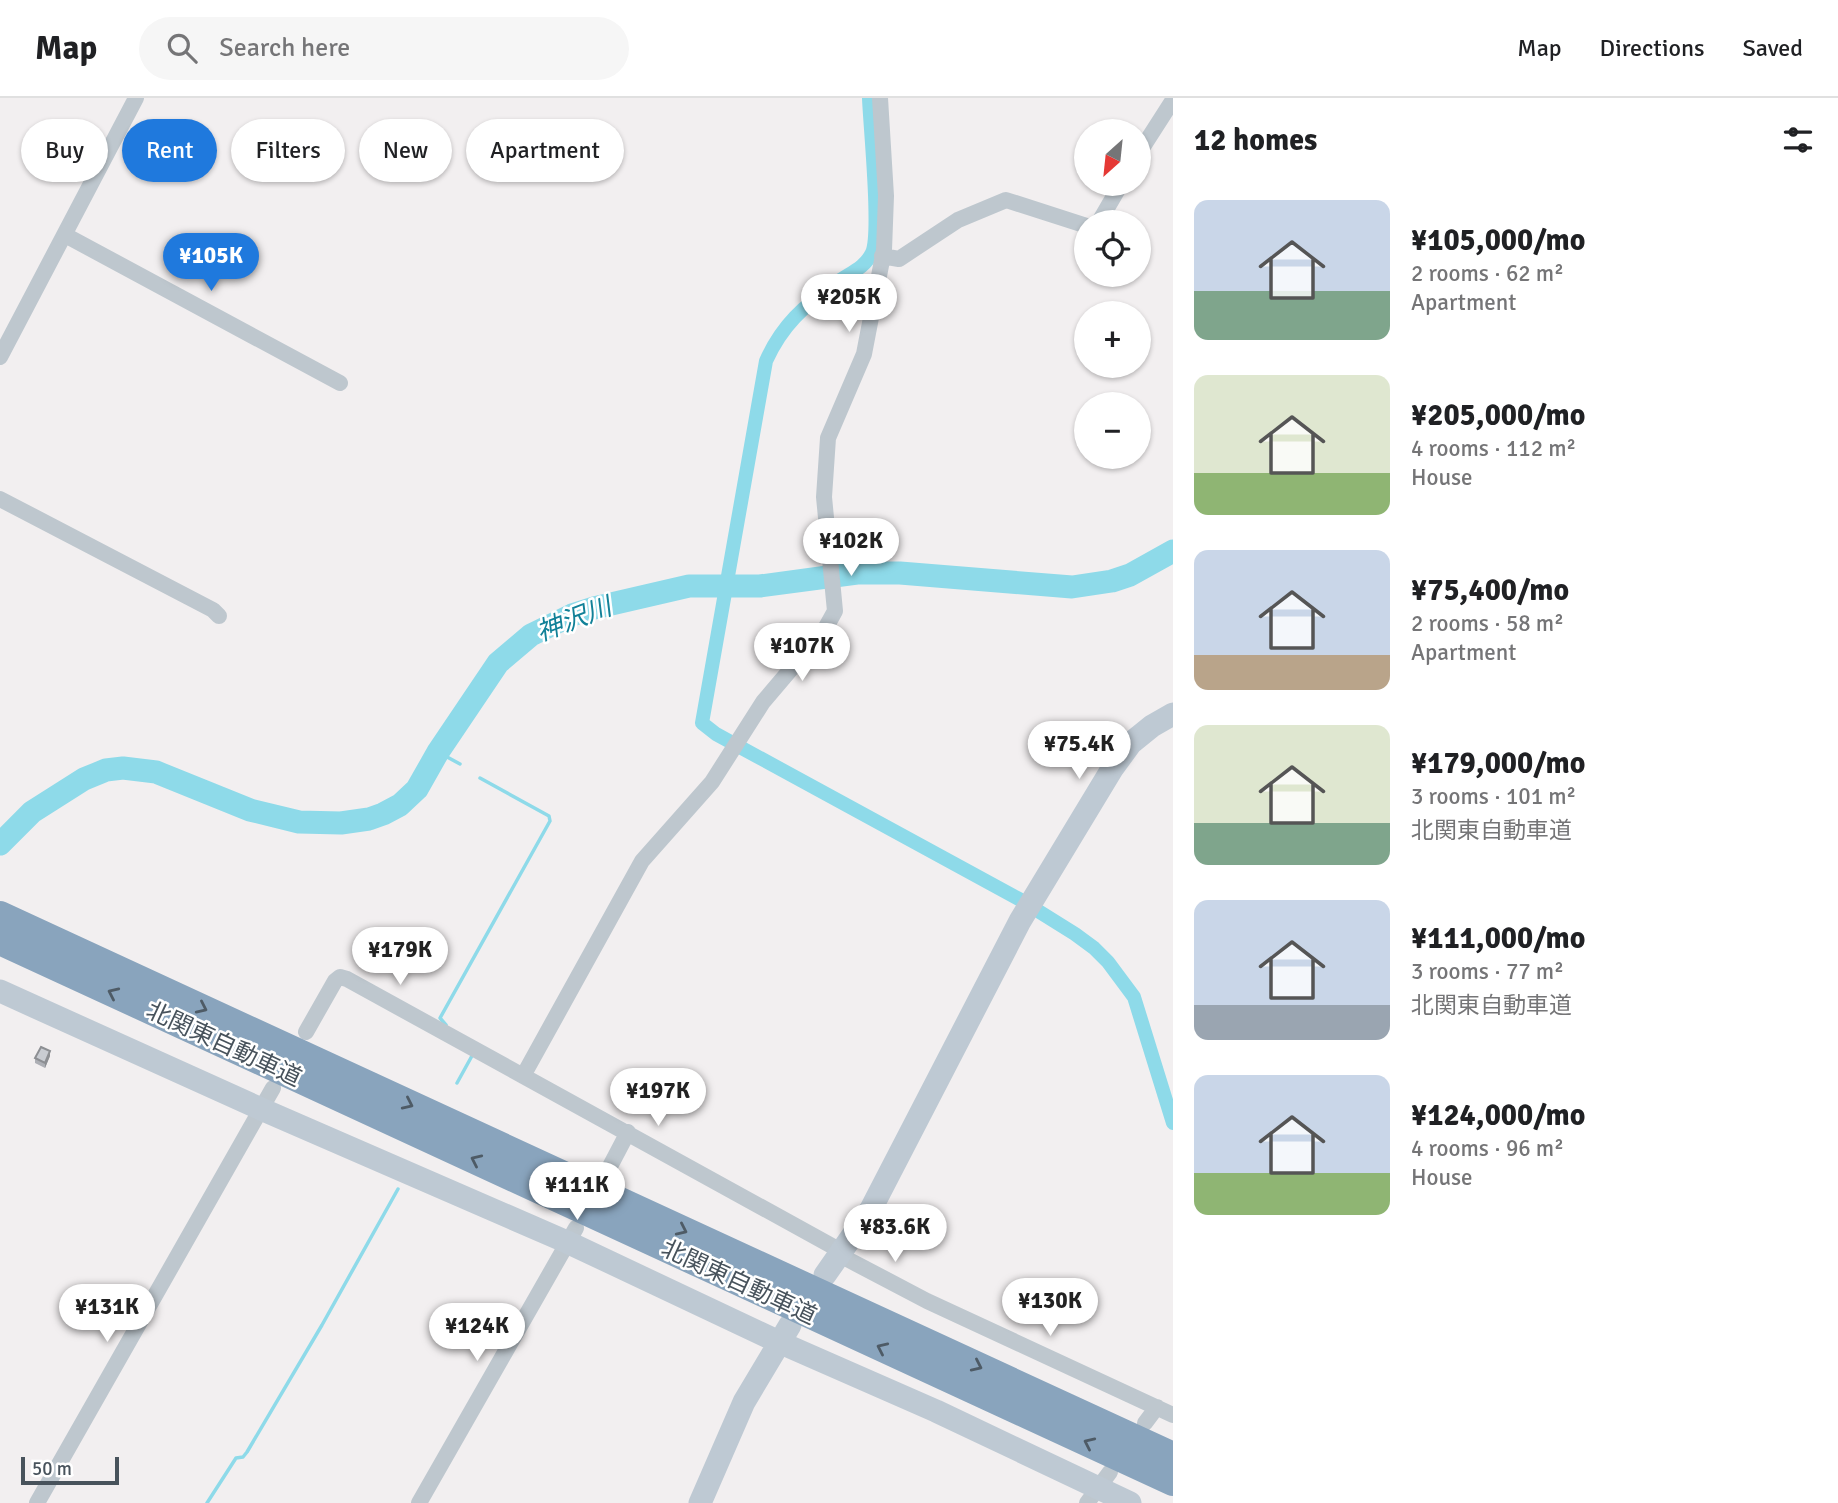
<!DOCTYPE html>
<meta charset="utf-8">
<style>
:root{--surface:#fff;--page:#f6f6f6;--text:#202124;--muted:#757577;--line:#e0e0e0;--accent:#1f79dd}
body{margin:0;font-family:Signika,"Noto Sans JP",sans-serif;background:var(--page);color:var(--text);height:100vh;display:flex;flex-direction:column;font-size:26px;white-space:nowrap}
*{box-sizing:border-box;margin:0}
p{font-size:23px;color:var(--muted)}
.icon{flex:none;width:38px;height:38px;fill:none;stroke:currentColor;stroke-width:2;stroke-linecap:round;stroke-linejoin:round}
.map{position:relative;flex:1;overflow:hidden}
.side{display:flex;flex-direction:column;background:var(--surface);width:665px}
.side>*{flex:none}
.top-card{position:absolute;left:21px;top:21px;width:665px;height:63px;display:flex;gap:14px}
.needle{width:46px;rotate:207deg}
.buttons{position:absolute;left:1074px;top:21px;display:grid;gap:14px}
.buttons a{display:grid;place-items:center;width:77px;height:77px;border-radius:50%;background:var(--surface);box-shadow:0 2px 5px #0004;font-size:35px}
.scale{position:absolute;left:21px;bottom:18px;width:98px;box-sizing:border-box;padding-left:7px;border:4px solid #48535c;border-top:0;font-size:19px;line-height:24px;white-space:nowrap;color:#48535c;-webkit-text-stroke:5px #fff;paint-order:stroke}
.price{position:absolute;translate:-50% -60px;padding:0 16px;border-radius:24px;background:#fff;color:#222;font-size:23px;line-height:46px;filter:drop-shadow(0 2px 4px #0008)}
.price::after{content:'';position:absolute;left:50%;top:42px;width:21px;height:16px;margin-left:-10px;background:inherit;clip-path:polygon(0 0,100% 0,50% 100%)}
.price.selected{background:var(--accent);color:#fff}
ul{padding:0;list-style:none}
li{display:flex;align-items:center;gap:21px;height:175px;padding:0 21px}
li span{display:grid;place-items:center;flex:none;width:196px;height:140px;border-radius:14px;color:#555}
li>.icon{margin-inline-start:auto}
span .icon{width:84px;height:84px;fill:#fffc;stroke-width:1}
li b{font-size:30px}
h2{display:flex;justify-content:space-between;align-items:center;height:84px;padding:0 21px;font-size:30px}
.pill{padding:0 24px;border-radius:32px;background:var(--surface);box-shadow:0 2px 5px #0004;font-size:24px;line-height:63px}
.pill.selected{background:var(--accent);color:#fff}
header{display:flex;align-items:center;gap:42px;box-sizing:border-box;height:98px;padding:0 35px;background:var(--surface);border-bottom:2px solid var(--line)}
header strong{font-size:33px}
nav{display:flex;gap:38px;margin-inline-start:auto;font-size:24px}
.search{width:490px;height:63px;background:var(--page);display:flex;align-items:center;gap:18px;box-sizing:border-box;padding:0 24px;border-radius:38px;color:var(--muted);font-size:26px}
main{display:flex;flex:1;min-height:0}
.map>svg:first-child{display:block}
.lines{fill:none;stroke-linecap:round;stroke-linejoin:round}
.stream{stroke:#8edae9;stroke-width:3.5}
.canal{stroke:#8edae9;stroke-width:14}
.river{stroke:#8edae9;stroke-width:23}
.street{stroke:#bec7ce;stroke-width:16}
.secondary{stroke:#bec9d3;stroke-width:23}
.highway{stroke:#89a4bd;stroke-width:28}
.wall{fill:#adafb5}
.shaded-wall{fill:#8d8f93}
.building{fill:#c9ccd2;stroke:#8d8f93;stroke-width:2}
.oneway{stroke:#4e5b66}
.labels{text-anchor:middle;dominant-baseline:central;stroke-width:5;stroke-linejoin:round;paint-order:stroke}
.street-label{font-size:24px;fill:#48535c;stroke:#fff}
.water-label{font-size:26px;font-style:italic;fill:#118198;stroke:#fff}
</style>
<header>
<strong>Map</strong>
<div class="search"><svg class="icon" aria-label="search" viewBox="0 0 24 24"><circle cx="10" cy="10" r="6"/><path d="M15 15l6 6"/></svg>Search here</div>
<nav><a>Map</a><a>Directions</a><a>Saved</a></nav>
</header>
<main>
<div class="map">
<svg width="1173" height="1405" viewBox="0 0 1173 1405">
<rect width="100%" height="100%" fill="#f2eff0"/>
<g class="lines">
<path class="stream" d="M 438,654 L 460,666
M 446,927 L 440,920 L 550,723 L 549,718 L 480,680
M 457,985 L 473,956
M 207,1405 L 236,1360 L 243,1359 L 247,1354 L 322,1227 L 398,1091"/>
<path class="canal" d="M 869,0 C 870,28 881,135 872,155 C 864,171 849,175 836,185 C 804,208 782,227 766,263 L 702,625 L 716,636 L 1019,801 L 1075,836 L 1094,850 L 1108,864 L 1134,899 L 1173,1025"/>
<path class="river" d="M 0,746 L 32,714 L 84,681 L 106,672 L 123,670 L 156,674 L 250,712 L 299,724 L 341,725 L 369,721 L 383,716 L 400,707 L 417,691 L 438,654 L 498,565 L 531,537 L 572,517 L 594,510 L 689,488 L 760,488 L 857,475 L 900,475 L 1072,489 L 1112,483 L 1130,477 L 1173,453"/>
<path class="street" d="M 1139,55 L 1173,2
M 1099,124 L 1121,86
M 65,137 L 340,285
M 882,158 L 899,161 L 958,122 L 1006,102 L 1087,128
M 0,259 L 136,0
M 0,401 L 213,512 L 219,518
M 306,934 L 335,883 L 340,879 L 347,881 L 832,1148 L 849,1162 L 927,1203 L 1173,1317
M 523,978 L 642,763 L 712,684 L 763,604 L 825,531 L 835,513 L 824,399 L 828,340 L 864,256 L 884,152 L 886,98 L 880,0
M 606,1076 L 628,1034
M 1145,1325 L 1157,1309
M 37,1405 L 273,990
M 419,1405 L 576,1130
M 1087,1405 L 1110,1374"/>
<path class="secondary" d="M 0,893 L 261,1011 L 567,1144 L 781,1245 L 936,1313 L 1130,1405
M 825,1177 L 871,1111 L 1020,823 L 1112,671 L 1131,645 L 1152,628 L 1173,616
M 700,1405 L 744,1304 L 790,1227"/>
<path class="highway" d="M 0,817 L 1173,1358
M 0,843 L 1173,1384"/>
</g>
<path class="wall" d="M 50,958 L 45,970 L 35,965 L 35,960 Z"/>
<path class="shaded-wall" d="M 50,953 L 50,958 L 45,970 L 45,965 Z"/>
<path class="building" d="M 41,949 L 50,953 L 45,965 L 35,960 Z"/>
<defs><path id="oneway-chevron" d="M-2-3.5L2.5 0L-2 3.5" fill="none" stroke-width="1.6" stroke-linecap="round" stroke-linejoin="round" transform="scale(1.75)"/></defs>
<g class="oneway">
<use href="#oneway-chevron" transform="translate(113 895) rotate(-155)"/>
<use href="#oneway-chevron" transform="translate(202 910) rotate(25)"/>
<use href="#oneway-chevron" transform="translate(408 1006) rotate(25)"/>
<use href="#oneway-chevron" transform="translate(476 1062) rotate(-155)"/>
<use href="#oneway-chevron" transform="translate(682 1132) rotate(25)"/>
<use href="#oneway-chevron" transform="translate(882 1250) rotate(-155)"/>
<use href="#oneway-chevron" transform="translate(977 1268) rotate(25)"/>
<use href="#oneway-chevron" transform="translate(1089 1345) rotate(-155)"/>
</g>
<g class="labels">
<g class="street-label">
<text transform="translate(224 946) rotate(25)">北関東自動車道</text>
<text transform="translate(739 1184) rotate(25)">北関東自動車道</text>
</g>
<g class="water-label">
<text transform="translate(574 522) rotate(-21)">神沢川</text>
</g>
</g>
</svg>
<div class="buttons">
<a><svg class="needle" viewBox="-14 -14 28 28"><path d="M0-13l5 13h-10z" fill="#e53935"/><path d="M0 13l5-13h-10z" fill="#757577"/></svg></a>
<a><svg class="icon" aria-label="locate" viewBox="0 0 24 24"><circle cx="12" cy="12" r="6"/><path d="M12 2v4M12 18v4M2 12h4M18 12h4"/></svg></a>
<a>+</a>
<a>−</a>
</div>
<div class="scale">50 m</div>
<b class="price selected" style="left:211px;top:195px">¥105K</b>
<b class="price" style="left:849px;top:236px">¥205K</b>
<b class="price" style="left:851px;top:480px">¥102K</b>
<b class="price" style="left:802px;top:585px">¥107K</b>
<b class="price" style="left:1079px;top:683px">¥75.4K</b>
<b class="price" style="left:400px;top:889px">¥179K</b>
<b class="price" style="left:658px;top:1030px">¥197K</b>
<b class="price" style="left:577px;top:1124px">¥111K</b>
<b class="price" style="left:895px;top:1166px">¥83.6K</b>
<b class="price" style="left:1050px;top:1240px">¥130K</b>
<b class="price" style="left:107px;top:1246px">¥131K</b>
<b class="price" style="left:477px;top:1265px">¥124K</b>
<div class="top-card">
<a class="pill">Buy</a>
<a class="pill selected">Rent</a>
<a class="pill">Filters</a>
<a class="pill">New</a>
<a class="pill">Apartment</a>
</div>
</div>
<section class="side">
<h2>12 homes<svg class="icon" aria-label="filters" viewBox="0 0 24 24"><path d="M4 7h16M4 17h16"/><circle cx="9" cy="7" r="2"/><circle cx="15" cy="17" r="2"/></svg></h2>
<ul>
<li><span style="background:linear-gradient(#c9d6e8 65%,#7fa58c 0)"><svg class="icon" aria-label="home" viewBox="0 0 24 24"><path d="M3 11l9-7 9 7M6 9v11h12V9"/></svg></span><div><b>¥105,000/mo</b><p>2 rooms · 62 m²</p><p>Apartment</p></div></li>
<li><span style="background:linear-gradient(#dfe7d0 70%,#8fb573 0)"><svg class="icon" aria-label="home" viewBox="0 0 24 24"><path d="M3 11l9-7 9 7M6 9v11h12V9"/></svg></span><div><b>¥205,000/mo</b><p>4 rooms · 112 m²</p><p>House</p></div></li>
<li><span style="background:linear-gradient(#c9d6e8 75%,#b9a48a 0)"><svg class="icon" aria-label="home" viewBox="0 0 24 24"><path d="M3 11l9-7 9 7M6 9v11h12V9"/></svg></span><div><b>¥75,400/mo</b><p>2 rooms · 58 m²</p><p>Apartment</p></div></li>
<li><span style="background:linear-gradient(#dfe7d0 70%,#7fa58c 0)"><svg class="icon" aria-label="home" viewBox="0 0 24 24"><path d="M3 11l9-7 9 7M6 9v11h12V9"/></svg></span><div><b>¥179,000/mo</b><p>3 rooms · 101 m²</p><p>北関東自動車道</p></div></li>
<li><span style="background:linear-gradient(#c9d6e8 75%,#9aa5b1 0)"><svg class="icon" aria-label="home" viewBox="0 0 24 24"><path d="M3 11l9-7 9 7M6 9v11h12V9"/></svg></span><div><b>¥111,000/mo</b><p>3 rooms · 77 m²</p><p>北関東自動車道</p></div></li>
<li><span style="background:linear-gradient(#c9d6e8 70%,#8fb573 0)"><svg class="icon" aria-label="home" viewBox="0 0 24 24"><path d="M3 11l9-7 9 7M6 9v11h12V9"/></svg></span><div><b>¥124,000/mo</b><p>4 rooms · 96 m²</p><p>House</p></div></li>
</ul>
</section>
</main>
